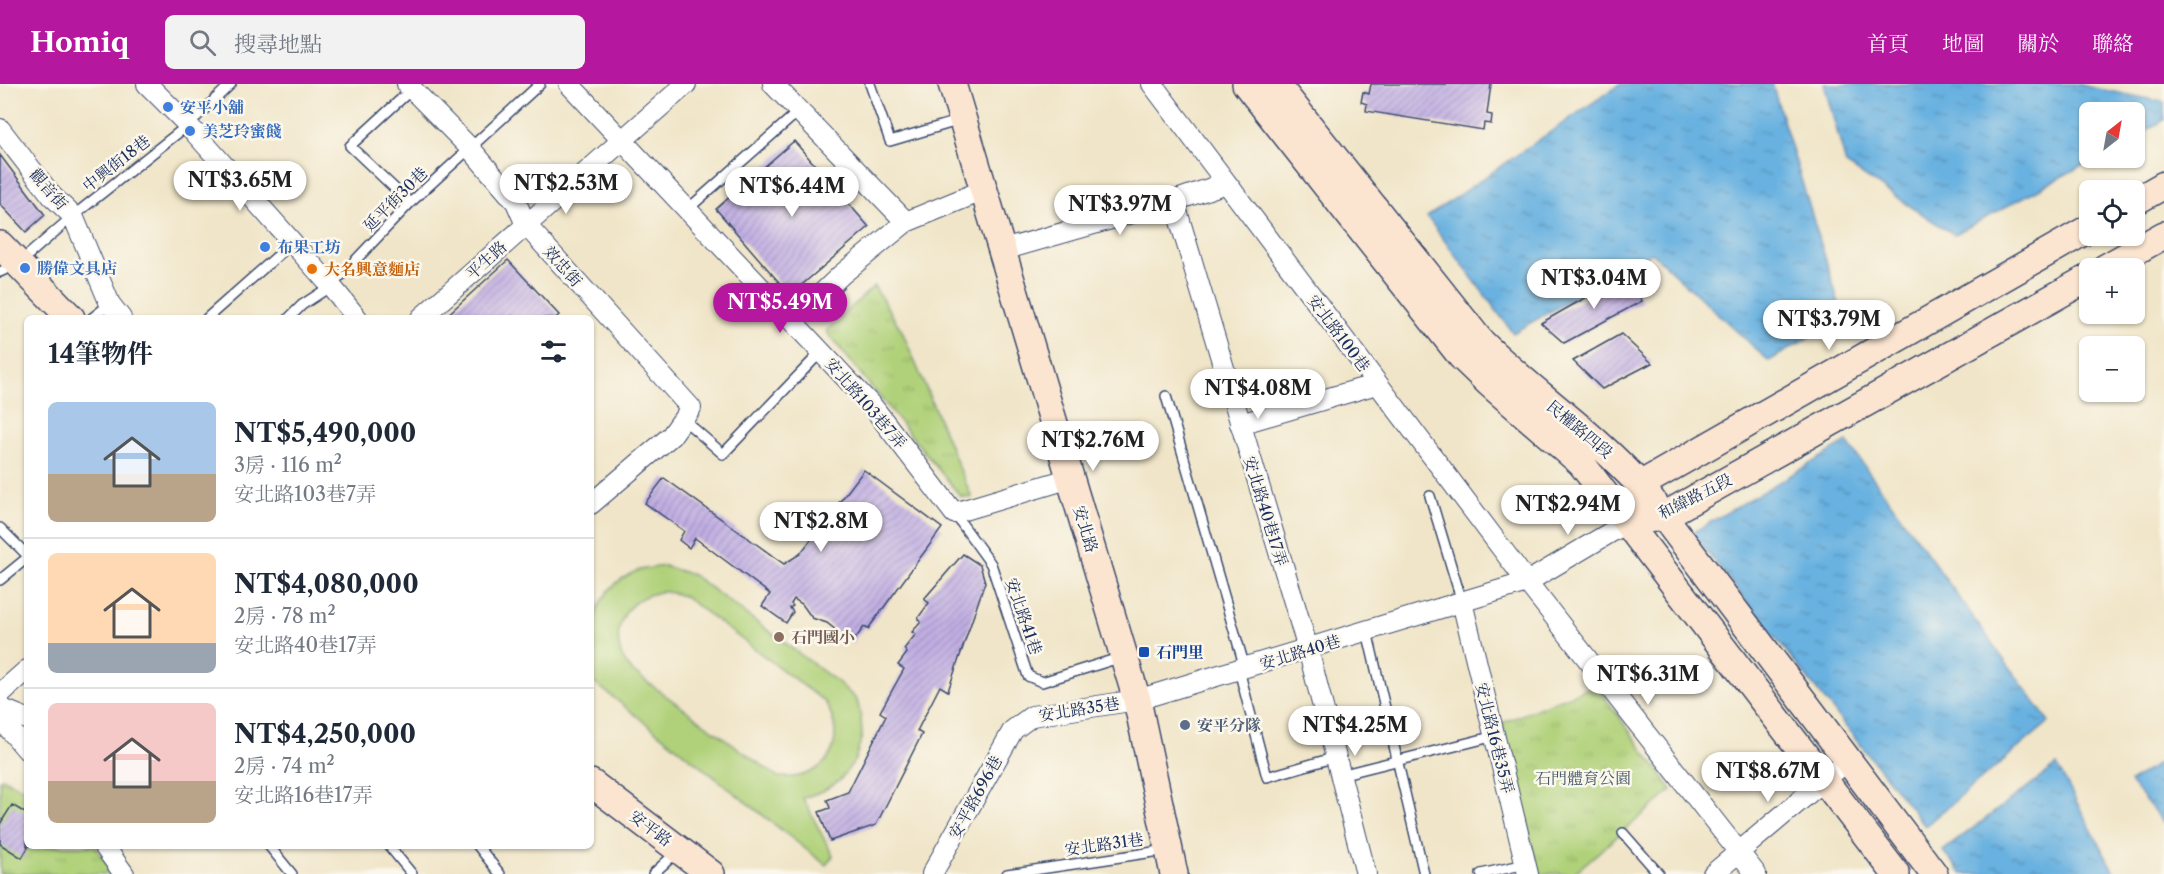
<!DOCTYPE html>
<html lang="zh-TW">
<meta charset="utf-8">
<style>
:root{--surface:#fff;--page:#f2f2f3;--text:#1f2937;--muted:#747a83;--line:#e0e1e3;--accent:#b5179e}
body{margin:0;font-family:"Libre Caslon Text","Noto Serif TC",serif;background:var(--page);color:var(--text);height:100vh;display:flex;flex-direction:column;font-size:22px;white-space:nowrap}
*{box-sizing:border-box;margin:0}
p{font-size:20px;color:var(--muted)}
.icon{flex:none;width:33px;height:33px;fill:none;stroke:currentColor;stroke-width:2;stroke-linecap:round;stroke-linejoin:round}
.map{position:relative;flex:1;overflow:hidden}
.side{position:absolute;left:24px;top:231px;width:570px;height:534px;display:flex;flex-direction:column;background:var(--surface);border-radius:9px;box-shadow:0 2px 4px #0004}
.side>*{flex:none}
.needle{width:39px;rotate:31deg}
.controls{position:absolute;left:2079px;top:18px;display:grid;gap:12px}
.controls a{display:grid;place-items:center;width:66px;height:66px;border-radius:9px;background:var(--surface);box-shadow:0 2px 4px #0004;font-size:30px}
.price{position:absolute;translate:-50% -51px;padding:0 14px;border-radius:21px;background:#fff;color:#222;font-size:20px;line-height:39px;filter:drop-shadow(0 2px 3px #0008)}
.price::after{content:'';position:absolute;left:50%;top:36px;width:18px;height:14px;margin-left:-9px;background:inherit;clip-path:polygon(0 0,100% 0,50% 100%)}
.price.current{background:var(--accent);color:#fff}
ul{padding:0;list-style:none}
li{display:flex;align-items:center;gap:18px;height:150px;padding:0 24px}
li+li{border-top:2px solid var(--line)}
li span{display:grid;place-items:center;flex:none;width:168px;height:120px;border-radius:9px;color:#555}
li>.icon{margin-inline-start:auto}
span .icon{width:72px;height:72px;fill:#fffc;stroke-width:1}
li b{font-size:26px}
h2{display:flex;justify-content:space-between;align-items:center;height:72px;padding:0 24px;font-size:26px}
header{display:flex;align-items:center;gap:36px;box-sizing:border-box;height:84px;padding:0 30px;background:var(--accent);color:#fff}
header strong{font-size:28px}
nav{display:flex;gap:33px;margin-inline-start:auto;font-size:21px}
.search{width:420px;height:54px;background:var(--page);display:flex;align-items:center;gap:15px;box-sizing:border-box;padding:0 21px;border-radius:9px;color:var(--muted);font-size:22px}
.map>svg:first-child{display:block}
.grass{fill:url(#grass-tufts);stroke:#66806c;stroke-width:1.5}
.garden{fill:#b0d179;stroke:#66806c;stroke-width:1.5;fill-rule:evenodd}
.water{fill:url(#water-ripples);stroke:#42709f;stroke-width:1.5}
.building{fill:url(#building-hatch)}
.lines{fill:none;stroke-linecap:round;stroke-linejoin:round}
.lane-casing{stroke:#3b4a6e;stroke-width:12}
.street-casing{stroke:#3b4a6e;stroke-width:22}
.secondary-casing{stroke:#3b4a6e;stroke-width:30}
.lane{stroke:#fff;stroke-width:9}
.street{stroke:#fff;stroke-width:20}
.secondary{stroke:#fce5d0;stroke-width:27}
.shop-dot{fill:#3f7fe0;stroke:#fbf7ec;stroke-width:2}
.food-dot{fill:#e8710a;stroke:#fbf7ec;stroke-width:2}
.education-dot{fill:#8d6e63;stroke:#fbf7ec;stroke-width:2}
.transit-dot{fill:#1a4fb4;stroke:#fbf7ec;stroke-width:2}
.service-dot{fill:#5c6f8a;stroke:#fbf7ec;stroke-width:2}
.labels{text-anchor:middle;dominant-baseline:central;stroke-width:5;stroke-linejoin:round;paint-order:stroke}
.shop-label{font-size:16px;font-weight:bold;fill:#366cbe;stroke:#fbf7ec;text-anchor:start}
.street-label{font-size:16px;fill:#1b2f5e;stroke:#fbf7ec}
.food-label{font-size:16px;font-weight:bold;fill:#c56008;stroke:#fbf7ec;text-anchor:start}
.education-label{font-size:16px;font-weight:bold;fill:#785e54;stroke:#fbf7ec;text-anchor:start}
.transit-label{font-size:16px;font-weight:bold;fill:#164399;stroke:#fbf7ec;text-anchor:start}
.service-label{font-size:16px;font-weight:bold;fill:#4e5e75;stroke:#fbf7ec;text-anchor:start}
.park-label{font-size:16px;fill:#405865;stroke:#fbf7ec}
</style>
<header>
<strong>Homiq</strong>
<div class="search"><svg class="icon" aria-label="search" viewBox="0 0 24 24"><circle cx="10" cy="10" r="6"/><path d="M15 15l6 6"/></svg>搜尋地點</div>
<nav><a>首頁</a><a>地圖</a><a>關於</a><a>聯絡</a></nav>
</header>
<div class="map">
<svg width="2164" height="790" viewBox="0 0 2164 790">
<defs>
<pattern id="grass-tufts" width="24" height="20" patternUnits="userSpaceOnUse" patternTransform="scale(1.5)"><rect width="24" height="20" fill="#b0d179"/><path d="M3 7l-1-3M5 7V3M7 7l1-3M15 17l-1-3M17 17v-4M19 17l1-3" fill="none" stroke="#97b46b"/></pattern>
<pattern id="water-ripples" width="26" height="14" patternUnits="userSpaceOnUse" patternTransform="scale(1.5)"><rect width="26" height="14" fill="#68b1e0"/><path d="M2 4q2-2 4 0t4 0M15 11q2-2 4 0t4 0" fill="none" stroke="#5590b9"/></pattern>
<pattern id="building-hatch" width="6" height="6" patternUnits="userSpaceOnUse" patternTransform="scale(1.5)"><rect width="6" height="6" fill="#c1afe3"/><path d="M-1 1l2-2M0 6l6-6M5 7l2-2" fill="none" stroke="#9c8fbb"/></pattern>
</defs>
<rect width="100%" height="100%" fill="#fbf7ec"/>
<filter id="ink" filterUnits="userSpaceOnUse"><feTurbulence type="fractalNoise" baseFrequency=".0167" numOctaves="2"/><feDisplacementMap in="SourceGraphic" scale="12" xChannelSelector="R" yChannelSelector="G"/><feConvolveMatrix kernelMatrix="1 2 1 2 8 2 1 2 1" color-interpolation-filters="sRGB"/></filter>
<filter id="wash" filterUnits="userSpaceOnUse"><feTurbulence type="fractalNoise" baseFrequency=".008" numOctaves="4" result="noise"/><feDisplacementMap in="SourceGraphic" scale="24" xChannelSelector="R" yChannelSelector="G"/><feGaussianBlur stdDeviation="1.35" result="paint"/><feColorMatrix in="noise" values="0 0 0 0 0 0 0 0 0 0 0 0 0 0 0 0 0 1.4 0 .05"/><feComposite in="paint" operator="in"/></filter>
<g filter="url(#wash)">
<rect width="100%" height="100%" fill="#f0e5c8"/>
<path class="grass" d="M 874,202 L 902,247 L 972,414 L 961,413 L 826,247 Z
M 1596,601 L 1672,706 L 1573,790 L 1539,790 L 1502,639 Z
M 2,694 L 27,707 L 27,762 L 95,762 L 114,790 L 0,790 L 0,696 Z"/>
<path class="garden" d="M 664,482 L 693,491 L 839,599 L 857,616 L 861,633 L 862,652 L 855,676 L 840,696 L 823,707 L 803,714 L 833,772 L 826,781 L 591,596 L 591,566 L 594,567 C 590,533 600,505 632,489 C 641,484 654,484 664,482 ZM 663,507 L 684,512 L 825,618 C 850,659 826,697 778,693 L 632,587 C 628,582 623,576 621,570 C 614,550 621,526 640,515 C 646,511 655,509 663,507 Z"/>
<path class="water" d="M 1620,0 L 1772,0 L 1842,229 L 1810,253 L 1769,277 L 1652,169 L 1513,249 L 1427,133 Z
M 1824,0 L 2075,0 L 2164,18 L 2164,36 L 2135,53 L 2134,28 L 2090,28 L 2090,74 L 2096,74 L 1954,151 L 1846,80 Z
M 1847,358 L 2049,638 L 1925,742 L 1692,449 Z
M 2164,676 L 2164,739 L 2130,698 Z
M 2057,681 L 2115,790 L 1962,790 L 1943,767 Z"/>
<g id="blocks">
<path class="building" d="M 1371,0 L 1491,0 L 1487,30 L 1492,31 L 1491,40 L 1484,39 L 1483,46 L 1366,27 L 1367,20 L 1361,18 L 1363,8 L 1369,10 Z
M 794,57 L 869,143 L 790,211 L 716,125 Z
M 0,71 L 45,131 L 26,148 L 0,120 Z
M 508,176 L 559,231 L 556,234 L 514,234 L 512,232 L 510,234 L 444,234 Z
M 1627,190 L 1642,217 L 1564,259 L 1541,239 Z
M 1621,250 L 1652,279 L 1602,305 L 1573,277 Z
M 864,386 L 942,444 L 868,545 L 864,543 L 852,559 L 827,539 L 812,534 L 802,520 L 794,515 L 791,520 L 793,522 L 790,524 L 793,528 L 786,539 L 762,522 L 770,510 L 695,454 L 689,464 L 679,456 L 684,447 L 645,419 L 664,394 L 784,480 L 800,470 Z
M 963,470 L 980,481 L 985,498 L 948,607 L 940,602 L 917,647 L 922,650 L 876,741 L 830,757 L 819,728 L 830,724 L 827,716 L 848,708 L 886,632 L 880,628 L 904,585 L 898,581 L 907,569 L 904,565 L 916,550 L 912,548 L 921,538 L 918,534 L 929,519 L 924,515 Z
M 12,721 L 27,730 L 27,762 L 29,762 L 22,774 L 0,760 L 0,740 Z"/>
</g>
</g>
<g filter="url(#ink)">
<use href="#blocks" fill-opacity="0" stroke="#3b4a6e" stroke-width="1.5"/>
<g class="lines">
<g class="lane-casing">
<path id="lane" d="M 870,0 L 890,57 L 961,36
M 410,119 L 350,62 L 413,4
M 688,125 L 799,27
M 0,188 L 19,179 L 73,132 L 188,41 L 231,0
M 92,234 L 110,220
M 207,234 L 292,159
M 289,234 L 302,221 L 331,202 L 410,119 L 540,0
M 1166,312 L 1245,584
M 683,335 L 723,370 L 821,268
M 1430,412 L 1462,518
M 954,429 L 991,480 L 1028,592 L 1042,598 L 1122,573
M 0,444 L 27,471
M 0,496 L 27,474
M 1367,547 L 1424,790
M 1239,586 L 1267,693 L 1336,673
M 1340,691 L 1495,652
M 1623,749 L 1659,790
M 269,762 L 292,790
M 389,762 L 412,790
M 478,762 L 500,790
M 653,790 L 678,767
M 1007,790 L 1167,766
M 1481,790 L 1526,780"/>
</g>
<g class="street-casing">
<path id="street" d="M 147,0 L 188,41 L 331,202 L 357,234
M 407,0 L 469,63 L 516,118 L 526,141 L 691,324 L 671,352 L 591,420
M 569,0 L 873,323 L 954,429 L 1071,394
M 773,0 L 906,138 L 984,106
M 1152,0 L 1527,498 L 1756,790
M 0,45 L 52,112 L 73,132 L 110,220 L 121,234
M 1174,117 L 1308,565 L 1366,790
M 1003,166 L 1174,117 L 1226,99
M 421,234 L 686,0
M 793,237 L 841,191 L 906,138
M 1240,340 L 1377,300
M 1462,518 L 1528,790
M 0,610 L 27,586
M 0,624 L 27,635
M 0,634 L 27,666
M 104,762 L 124,790
M 932,790 L 1013,646 L 1032,632 L 1137,616 L 1527,498 L 1628,438
M 1713,790 L 1848,676"/>
</g>
<g class="secondary-casing">
<path id="secondary" d="M 952,0 L 1137,616 L 1174,790
M 1246,0 L 1461,272 L 1489,299 L 1581,379 L 1896,790
M 1276,0 L 1481,258 C 1532,308 1592,348 1640,401 L 1934,790
M 2134,118 L 2164,101
M 0,161 L 71,234
M 2105,184 L 2164,151
M 1634,417 L 1640,401 L 2090,144
M 1646,435 L 1662,433 L 2090,193
M 591,699 L 711,790"/>
</g>
<use href="#lane" class="lane"/>
<use href="#street" class="street"/>
<use href="#secondary" class="secondary"/>
</g>
</g>
<g class="shop-dot">
<circle cx="168" cy="23" r="6"/>
<circle cx="190" cy="47" r="6"/>
<circle cx="265" cy="163" r="6"/>
<circle cx="25" cy="184" r="6"/>
</g>
<circle class="food-dot" cx="312" cy="185" r="6"/>
<circle class="education-dot" cx="779" cy="553" r="6"/>
<rect class="transit-dot" x="1138" y="562" width="12" height="12" rx="3"/>
<circle class="service-dot" cx="1185" cy="641" r="6"/>
<g class="labels">
<g class="shop-label">
<text x="180" y="23">安平小舖</text>
<text x="202" y="47">美芝玲蜜餞</text>
<text x="277" y="163">布果工坊</text>
<text x="37" y="184">勝偉文具店</text>
</g>
<g class="street-label">
<text transform="translate(116 79) rotate(-38)">中興街18巷</text>
<text transform="translate(49 105) rotate(49)">觀音街</text>
<text transform="translate(395 115) rotate(-45)">延平街30巷</text>
<text transform="translate(486 176) rotate(-42)">平生路</text>
<text transform="translate(563 182) rotate(48)">效忠街</text>
<text transform="translate(1339 249) rotate(53)">安北路100巷</text>
<text transform="translate(866 319) rotate(49)">安北路103巷7弄</text>
<text transform="translate(1580 345) rotate(40)">民權路四段</text>
<text transform="translate(1695 412) rotate(-27)">和緯路五段</text>
<text transform="translate(1266 427) rotate(73)">安北路40巷17弄</text>
<text transform="translate(1086 445) rotate(73)">安北路</text>
<text transform="translate(1024 532) rotate(71)">安北路41巷</text>
<text transform="translate(1300 568) rotate(-17)">安北路40巷</text>
<text transform="translate(1079 625) rotate(-9)">安北路35巷</text>
<text transform="translate(1495 654) rotate(76)">安北路16巷35弄</text>
<text transform="translate(975 713) rotate(-61)">安平路696巷</text>
<text transform="translate(651 744) rotate(37)">安平路</text>
<text transform="translate(1104 760) rotate(-8)">安北路31巷</text>
</g>
<g class="food-label">
<text x="324" y="185">大名興意麵店</text>
</g>
<g class="education-label">
<text x="791" y="553">石門國小</text>
</g>
<g class="transit-label">
<text x="1156" y="568">石門里</text>
</g>
<g class="service-label">
<text x="1197" y="641">安平分隊</text>
</g>
<g class="park-label">
<text x="1583" y="694">石門體育公園</text>
</g>
</g>
</svg>
<div class="controls">
<a><svg class="needle" viewBox="-14 -14 28 28"><path d="M0-13l5 13h-10z" fill="#e53935"/><path d="M0 13l5-13h-10z" fill="#747a83"/></svg></a>
<a><svg class="icon" aria-label="locate" viewBox="0 0 24 24"><circle cx="12" cy="12" r="6"/><path d="M12 2v4M12 18v4M2 12h4M18 12h4"/></svg></a>
<a>+</a>
<a>−</a>
</div>
<b class="price" style="left:240px;top:128px">NT$3.65M</b>
<b class="price" style="left:566px;top:131px">NT$2.53M</b>
<b class="price" style="left:792px;top:134px">NT$6.44M</b>
<b class="price" style="left:1120px;top:152px">NT$3.97M</b>
<b class="price" style="left:1594px;top:226px">NT$3.04M</b>
<b class="price current" style="left:780px;top:250px">NT$5.49M</b>
<b class="price" style="left:1829px;top:267px">NT$3.79M</b>
<b class="price" style="left:1258px;top:336px">NT$4.08M</b>
<b class="price" style="left:1093px;top:388px">NT$2.76M</b>
<b class="price" style="left:1568px;top:452px">NT$2.94M</b>
<b class="price" style="left:821px;top:469px">NT$2.8M</b>
<b class="price" style="left:1648px;top:622px">NT$6.31M</b>
<b class="price" style="left:1355px;top:673px">NT$4.25M</b>
<b class="price" style="left:1768px;top:719px">NT$8.67M</b>
<section class="side">
<h2>14筆物件<svg class="icon" aria-label="filters" viewBox="0 0 24 24"><path d="M4 7h16M4 17h16"/><circle cx="9" cy="7" r="2"/><circle cx="15" cy="17" r="2"/></svg></h2>
<ul>
<li><span style="background:linear-gradient(#a9c7e8 60%,#b9a48a 0)"><svg class="icon" aria-label="home" viewBox="0 0 24 24"><path d="M3 11l9-7 9 7M6 9v11h12V9"/></svg></span><div><b>NT$5,490,000</b><p>3房 · 116 m²</p><p>安北路103巷7弄</p></div></li>
<li><span style="background:linear-gradient(#ffd9b3 75%,#9aa5b1 0)"><svg class="icon" aria-label="home" viewBox="0 0 24 24"><path d="M3 11l9-7 9 7M6 9v11h12V9"/></svg></span><div><b>NT$4,080,000</b><p>2房 · 78 m²</p><p>安北路40巷17弄</p></div></li>
<li><span style="background:linear-gradient(#f6c9c9 65%,#b9a48a 0)"><svg class="icon" aria-label="home" viewBox="0 0 24 24"><path d="M3 11l9-7 9 7M6 9v11h12V9"/></svg></span><div><b>NT$4,250,000</b><p>2房 · 74 m²</p><p>安北路16巷17弄</p></div></li>
</ul>
</section>
</div>
